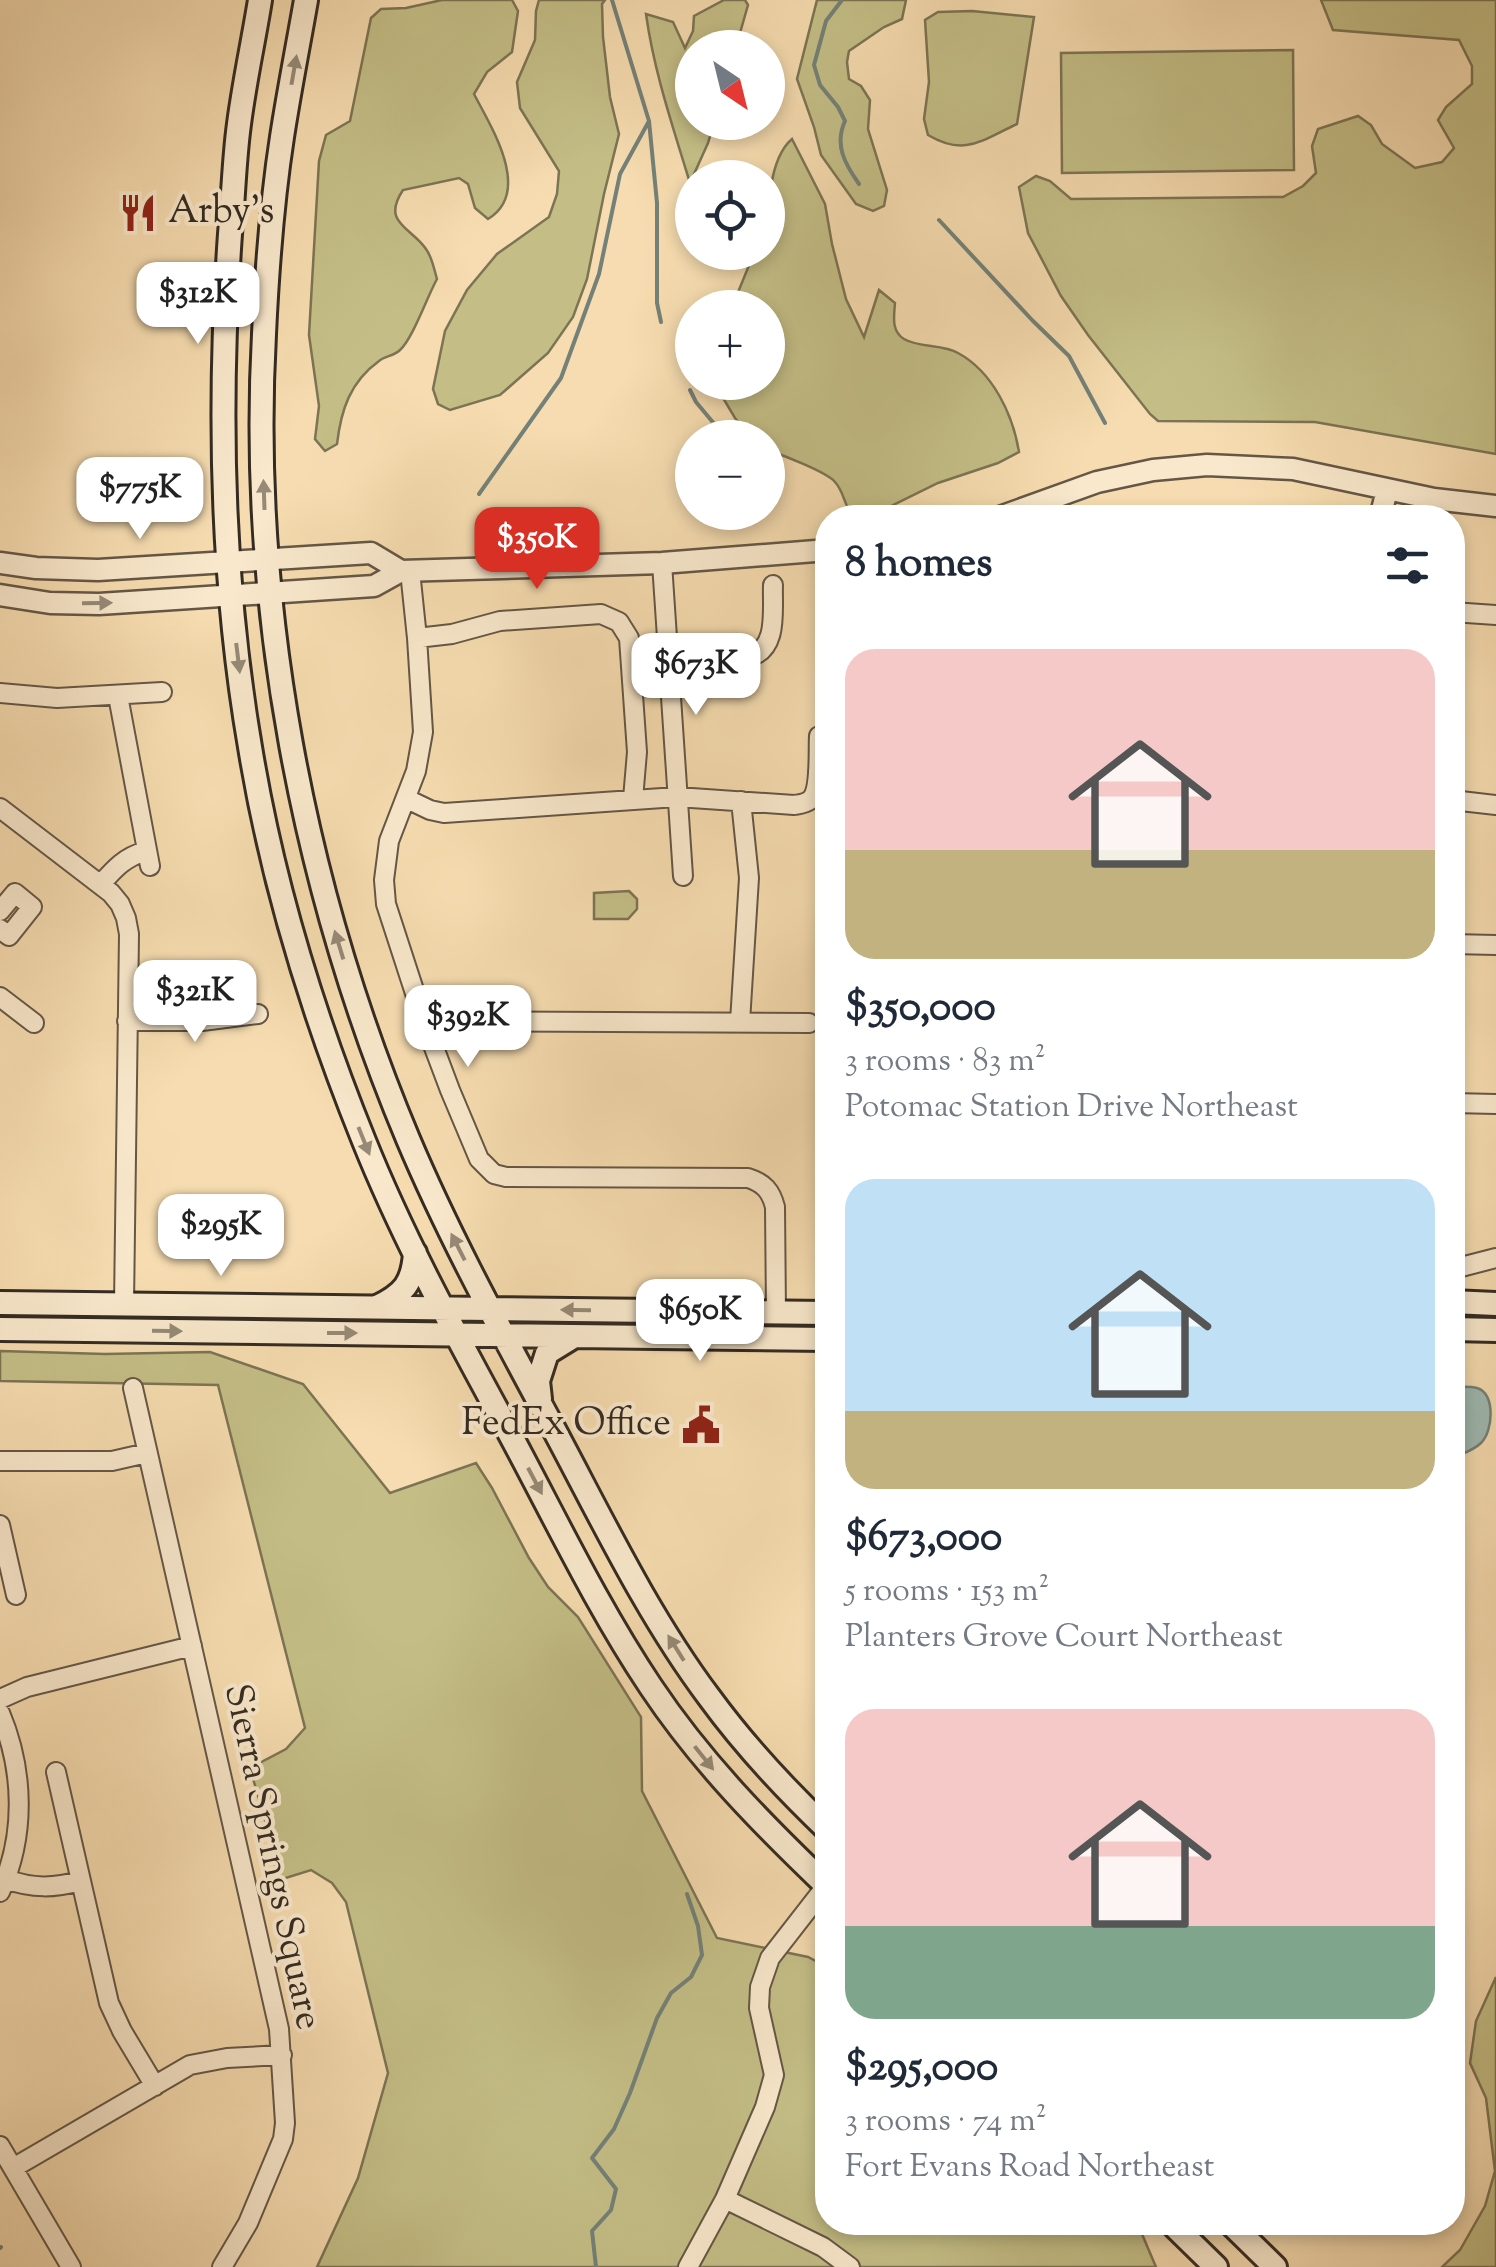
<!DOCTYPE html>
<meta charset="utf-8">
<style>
:root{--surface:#fff;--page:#f2f2f3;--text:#1f2937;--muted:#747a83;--accent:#d93025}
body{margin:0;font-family:"Sorts Mill Goudy",serif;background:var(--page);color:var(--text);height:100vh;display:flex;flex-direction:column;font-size:38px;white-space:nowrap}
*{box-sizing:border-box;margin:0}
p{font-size:32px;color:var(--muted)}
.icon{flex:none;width:55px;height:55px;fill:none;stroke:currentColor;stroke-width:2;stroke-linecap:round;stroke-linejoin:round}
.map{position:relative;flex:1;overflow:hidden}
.side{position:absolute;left:815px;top:505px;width:650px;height:1730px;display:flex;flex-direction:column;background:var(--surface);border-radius:40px;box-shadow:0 5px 15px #0003}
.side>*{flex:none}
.needle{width:65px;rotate:145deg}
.tools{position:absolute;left:675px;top:30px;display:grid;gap:20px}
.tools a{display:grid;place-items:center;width:110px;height:110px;border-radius:50%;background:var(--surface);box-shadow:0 5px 15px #0003;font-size:50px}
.price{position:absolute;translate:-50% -85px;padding:0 22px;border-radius:20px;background:#fff;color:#222;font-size:32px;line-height:65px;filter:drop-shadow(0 2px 5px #0008)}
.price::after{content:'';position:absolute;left:50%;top:60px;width:30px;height:22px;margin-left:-15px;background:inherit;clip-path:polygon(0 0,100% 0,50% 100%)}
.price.active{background:var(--accent);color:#fff}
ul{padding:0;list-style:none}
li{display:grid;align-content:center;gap:20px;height:530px;padding:0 30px}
li span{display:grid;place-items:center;height:310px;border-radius:30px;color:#555}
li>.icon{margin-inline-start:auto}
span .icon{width:180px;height:180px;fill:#fffc;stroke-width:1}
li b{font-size:42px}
h2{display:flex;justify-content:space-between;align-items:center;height:120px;padding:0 30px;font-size:42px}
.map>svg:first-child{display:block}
.green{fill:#c4be86;stroke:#7c7454;stroke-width:2.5}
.water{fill:#9ebab2;stroke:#748178;stroke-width:2.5}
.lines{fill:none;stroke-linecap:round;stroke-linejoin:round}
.stream{stroke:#748178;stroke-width:4}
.minor-casing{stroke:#645746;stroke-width:22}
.tertiary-casing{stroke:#645746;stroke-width:25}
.secondary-casing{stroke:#342b22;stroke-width:28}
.minor{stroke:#f9e8cc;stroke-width:18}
.tertiary{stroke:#f9e8cc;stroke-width:20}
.secondary{stroke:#f9e8cc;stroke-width:22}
.oneway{fill:#968a77}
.labels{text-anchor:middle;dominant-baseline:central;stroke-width:8;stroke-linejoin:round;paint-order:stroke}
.poi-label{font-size:38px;fill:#342b22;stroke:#f9e8cc;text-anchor:start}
.street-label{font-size:38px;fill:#342b22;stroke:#f9e8cc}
</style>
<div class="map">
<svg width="1496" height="2267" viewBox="0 0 1496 2267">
<rect width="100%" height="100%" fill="#f6dcb0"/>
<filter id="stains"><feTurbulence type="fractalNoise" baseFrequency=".002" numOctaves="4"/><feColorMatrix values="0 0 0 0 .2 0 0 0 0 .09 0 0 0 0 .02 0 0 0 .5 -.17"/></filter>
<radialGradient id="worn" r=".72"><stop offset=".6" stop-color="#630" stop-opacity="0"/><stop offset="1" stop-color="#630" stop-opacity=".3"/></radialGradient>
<path class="green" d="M 442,0 L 512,0 L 518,11 L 512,52 L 487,72 L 474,94 C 491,127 533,192 488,219 L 475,208 L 468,184 L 459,178 L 403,190 C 381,223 411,227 426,249 C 432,257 434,269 437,279 C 427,297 413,338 400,350 C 394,356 385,356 379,361 C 350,382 341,410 337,444 L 325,451 L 315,439 L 319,406 L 309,335 L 319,161 L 326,135 L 350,121 L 371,18 L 381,9 L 406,8 Z
M 539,0 L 605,0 L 602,4 L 603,37 L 610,97 L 619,134 L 604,194 L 587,279 L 573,317 L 548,353 L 500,395 L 450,410 L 438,404 L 433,389 L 445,331 L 467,290 L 497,254 L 549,217 L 557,194 L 559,171 L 520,108 L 517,82 L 535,40 L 536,11 Z
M 724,0 L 745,0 L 748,5 L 736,47 L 692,48 L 692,122 L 714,123 L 708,143 L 690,183 C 673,127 654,72 646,14 L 673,22 L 685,48 L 693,31 L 694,16 Z
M 817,0 L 906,0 L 902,19 L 884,27 L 849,51 L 847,62 L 849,79 L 861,86 L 870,100 L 868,129 L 887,190 L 884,206 L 873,211 L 856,204 L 821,155 L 814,127 L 797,79 Z
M 1321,0 L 1496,0 L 1496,454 L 1315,422 L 1158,421 L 1150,414 L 1088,335 L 1061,296 L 1028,233 L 1019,187 L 1036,176 L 1050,181 L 1071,199 L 1283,197 L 1303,186 L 1316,173 L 1312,146 L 1318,129 L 1358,116 L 1371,125 L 1382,144 L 1415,168 L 1442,162 L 1454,148 L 1438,120 L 1446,107 L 1472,84 L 1472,66 L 1459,40 L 1333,30 Z
M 972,11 L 1034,17 L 1017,124 C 982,140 965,157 928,135 L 924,119 L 929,82 L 925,20 L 938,12 Z
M 1293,50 L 1294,170 L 1062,173 L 1061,53 Z
M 792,139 L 825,204 L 832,244 L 846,299 L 864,337 L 879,290 L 895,303 C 894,316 891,331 904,339 C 919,348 943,344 958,353 C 993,372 1013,415 1019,452 L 998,463 L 938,483 L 881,511 L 874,517 L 854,517 C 843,505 845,493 835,482 C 827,472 782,455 768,450 L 768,438 L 751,437 L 735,418 L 714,383 L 768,382 L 768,308 L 732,307 L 754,253 L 768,252 C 768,220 766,161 792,139 Z
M 629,891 L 637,899 L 637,909 L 628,919 L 594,919 L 594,893 Z
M 0,1351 L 105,1354 L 210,1352 L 303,1384 L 390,1493 L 476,1463 L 492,1488 L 529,1558 L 548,1587 L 578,1617 L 641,1717 L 642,1791 L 717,1938 L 808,1957 L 827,1967 L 828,2222 L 1135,2223 L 1139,2227 L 1156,2267 L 317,2267 L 358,2178 L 388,2073 L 346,1902 L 332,1883 L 311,1870 L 273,1882 L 276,1859 L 250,1768 L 286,1749 L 305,1728 L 218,1385 L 0,1381 Z
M 1496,1977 L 1496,2267 L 1442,2267 L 1460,2250 L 1485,2206 L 1495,2171 L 1486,2098 L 1470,2063 L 1476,2021 Z"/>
<path class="water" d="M 1452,1387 C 1460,1387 1470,1386 1477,1388 C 1496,1393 1493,1432 1481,1443 C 1474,1450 1462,1454 1453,1458 Z"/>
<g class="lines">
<path class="stream" d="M 612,0 L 649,121 L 657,203 L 657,303 L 661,322
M 842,0 L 826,21 L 814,65 L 820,85 L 838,107 L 845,121 C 834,145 845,164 859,184
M 939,220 L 1032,320 L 1069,356 L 1105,423
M 690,390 L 696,402 L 726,438
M 479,494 L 561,378 L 599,274 L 620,174 L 649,121
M 0,2248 L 1,2247
M 596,2267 L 592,2231 L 611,2210 L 616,2189 L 592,2158 L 614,2129 L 630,2093 L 657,2018 L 671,1993 L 691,1977 L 702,1955 L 698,1926 L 687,1894"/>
<g class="minor-casing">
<path id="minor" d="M 662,563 L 683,876
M 410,571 L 417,638 L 423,732 L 416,771 L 389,841 L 384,880 L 386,904 L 424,1021 L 450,1090 L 479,1159 L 494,1174 L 506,1177 L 748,1178 C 764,1183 771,1191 775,1207 L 776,1313
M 1452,612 L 1496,615
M 417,638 L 452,634 L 500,621 L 601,614 L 619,622 L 629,638 L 637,752 L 633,799
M 667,651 L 749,657 C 779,649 772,610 773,585
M 0,693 L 57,698 L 162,692
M 118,696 L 150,866
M 407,799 L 430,810 L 444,813 L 677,797 L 794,805 C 800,804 805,804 810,800 C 821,791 818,751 819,736
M 1452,800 L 1496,805
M 0,808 L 111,893 L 120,904 L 126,918 L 129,934 L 124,1304
M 101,884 C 115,868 125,857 146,851
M 0,911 L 15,893 L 32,907 L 9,936 L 0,929
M 1452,944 L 1496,945
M 0,997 L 34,1023
M 127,1021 L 202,1021 L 258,1014
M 424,1021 L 809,1023
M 740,1022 L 749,878 L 741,801
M 1452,1103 L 1496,1104
M 1452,1266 L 1461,1267 L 1496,1258
M 133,1388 L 279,2029 L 285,2123 L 283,2139 L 248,2223 L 222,2267
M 0,1461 L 112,1461 L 147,1453
M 0,1525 L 16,1595
M 0,1699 L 27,1687 L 192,1646
M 0,1713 C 24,1770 26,1835 0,1892
M 56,1772 L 109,2003 L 122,2031 L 155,2086
M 6,1879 C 33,1889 54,1888 81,1881
M 0,2146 L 71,2267
M 13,2168 L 190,2065 L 227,2058 L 282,2055
M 725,2199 L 823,2247 L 850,2267
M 688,2267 L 725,2199 L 765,2107 L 774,2075 L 759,2008 L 760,1987 L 770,1958 L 826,1886"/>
</g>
<g class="tertiary-casing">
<path id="tertiary" d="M 997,518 L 1097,482 L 1153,470 L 1207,465 L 1293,469 L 1434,499 L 1496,506
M 1380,518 L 1387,490
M 0,563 L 36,568 L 98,570 L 371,553 L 401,571
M 0,595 L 50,603 L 99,604 L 374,586 L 401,571 L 662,563 L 828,550"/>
</g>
<g class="secondary-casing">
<path id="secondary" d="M 260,0 C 253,44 243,88 238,132 C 234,166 233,200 230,234 C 218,405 221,578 250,747 C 272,882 313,1015 364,1141 C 405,1243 459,1340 511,1436 C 556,1520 598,1608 651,1687 C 701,1762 763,1825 828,1887
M 306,0 C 298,46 289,91 282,137 C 272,202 267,269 264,334 C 249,605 303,889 408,1139 C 449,1236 500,1329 550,1422 C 600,1515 646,1613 709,1697 C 744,1745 785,1789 828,1830
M 1452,1302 L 1496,1304
M 0,1303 L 828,1313
M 377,1307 C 404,1294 413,1283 415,1253
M 0,1329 L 828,1339
M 1452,1329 L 1496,1330
M 540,1399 L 538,1381 L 547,1353 L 573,1337
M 1170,2222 L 1216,2267
M 1229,2222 L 1275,2267"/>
</g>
<use href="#minor" class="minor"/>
<use href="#tertiary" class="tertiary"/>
<use href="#secondary" class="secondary"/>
</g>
<defs><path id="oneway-solid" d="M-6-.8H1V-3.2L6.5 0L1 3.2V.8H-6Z" transform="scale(2.5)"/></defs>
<g class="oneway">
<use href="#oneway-solid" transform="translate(294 70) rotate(-80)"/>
<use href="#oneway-solid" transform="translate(264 495) rotate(-92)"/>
<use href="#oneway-solid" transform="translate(97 603) rotate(-1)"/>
<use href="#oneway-solid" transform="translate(238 658) rotate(83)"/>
<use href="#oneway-solid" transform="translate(339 945) rotate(-107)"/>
<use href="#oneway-solid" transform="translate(364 1141) rotate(68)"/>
<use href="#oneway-solid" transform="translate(458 1247) rotate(-117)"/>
<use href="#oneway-solid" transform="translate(576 1310) rotate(-179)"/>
<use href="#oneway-solid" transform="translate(167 1331) rotate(1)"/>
<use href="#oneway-solid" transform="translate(342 1333)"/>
<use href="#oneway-solid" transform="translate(535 1481) rotate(62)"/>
<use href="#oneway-solid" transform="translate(676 1648) rotate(-122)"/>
<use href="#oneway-solid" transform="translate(704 1758) rotate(51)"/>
</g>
<defs>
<g id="restaurant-bare" transform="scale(3)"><path d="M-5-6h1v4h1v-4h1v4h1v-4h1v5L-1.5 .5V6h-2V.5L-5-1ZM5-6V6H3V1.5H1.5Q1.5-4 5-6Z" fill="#8f2418" stroke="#f9e8cc" stroke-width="2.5" paint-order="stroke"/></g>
<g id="civic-bare" transform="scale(3)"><path d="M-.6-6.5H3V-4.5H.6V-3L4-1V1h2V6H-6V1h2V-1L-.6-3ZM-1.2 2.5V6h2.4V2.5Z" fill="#8f2418" stroke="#f9e8cc" stroke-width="2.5" paint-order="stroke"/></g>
</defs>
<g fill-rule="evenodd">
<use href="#restaurant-bare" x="138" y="213"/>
<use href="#civic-bare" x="701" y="1425"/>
</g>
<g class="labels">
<g class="poi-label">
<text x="168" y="213">Arby's</text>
<text x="671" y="1425" text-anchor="end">FedEx Office</text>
</g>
<g class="street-label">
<text transform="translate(271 1857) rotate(78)">Sierra Springs Square</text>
</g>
</g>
<rect width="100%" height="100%" filter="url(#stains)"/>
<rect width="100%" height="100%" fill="url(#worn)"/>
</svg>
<div class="tools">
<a><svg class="needle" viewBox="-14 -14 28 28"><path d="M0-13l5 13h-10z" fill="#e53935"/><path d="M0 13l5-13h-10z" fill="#747a83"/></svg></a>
<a><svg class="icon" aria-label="locate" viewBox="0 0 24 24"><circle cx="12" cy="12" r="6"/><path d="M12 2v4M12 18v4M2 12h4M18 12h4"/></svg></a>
<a>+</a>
<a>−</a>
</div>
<b class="price" style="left:198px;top:347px">$312K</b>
<b class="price" style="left:140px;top:542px">$775K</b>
<b class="price active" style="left:537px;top:592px">$350K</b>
<b class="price" style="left:696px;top:718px">$673K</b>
<b class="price" style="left:195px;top:1045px">$321K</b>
<b class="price" style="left:468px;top:1070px">$392K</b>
<b class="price" style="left:221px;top:1279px">$295K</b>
<b class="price" style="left:700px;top:1364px">$650K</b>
<section class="side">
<h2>8 homes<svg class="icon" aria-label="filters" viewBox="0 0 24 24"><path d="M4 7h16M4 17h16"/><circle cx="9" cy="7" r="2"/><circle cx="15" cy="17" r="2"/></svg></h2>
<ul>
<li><span style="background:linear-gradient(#f6c9c9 65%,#c2b280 0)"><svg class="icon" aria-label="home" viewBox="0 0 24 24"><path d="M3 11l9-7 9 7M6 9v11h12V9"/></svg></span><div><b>$350,000</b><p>3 rooms · 83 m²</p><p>Potomac Station Drive Northeast</p></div></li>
<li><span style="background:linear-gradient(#bfe0f5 75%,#c2b280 0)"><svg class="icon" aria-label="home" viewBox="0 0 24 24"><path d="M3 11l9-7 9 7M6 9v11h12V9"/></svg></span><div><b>$673,000</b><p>5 rooms · 153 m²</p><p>Planters Grove Court Northeast</p></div></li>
<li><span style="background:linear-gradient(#f6c9c9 70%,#7fa58c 0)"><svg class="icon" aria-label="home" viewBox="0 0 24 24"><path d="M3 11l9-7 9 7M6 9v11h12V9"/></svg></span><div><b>$295,000</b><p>3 rooms · 74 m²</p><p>Fort Evans Road Northeast</p></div></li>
</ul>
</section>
</div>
